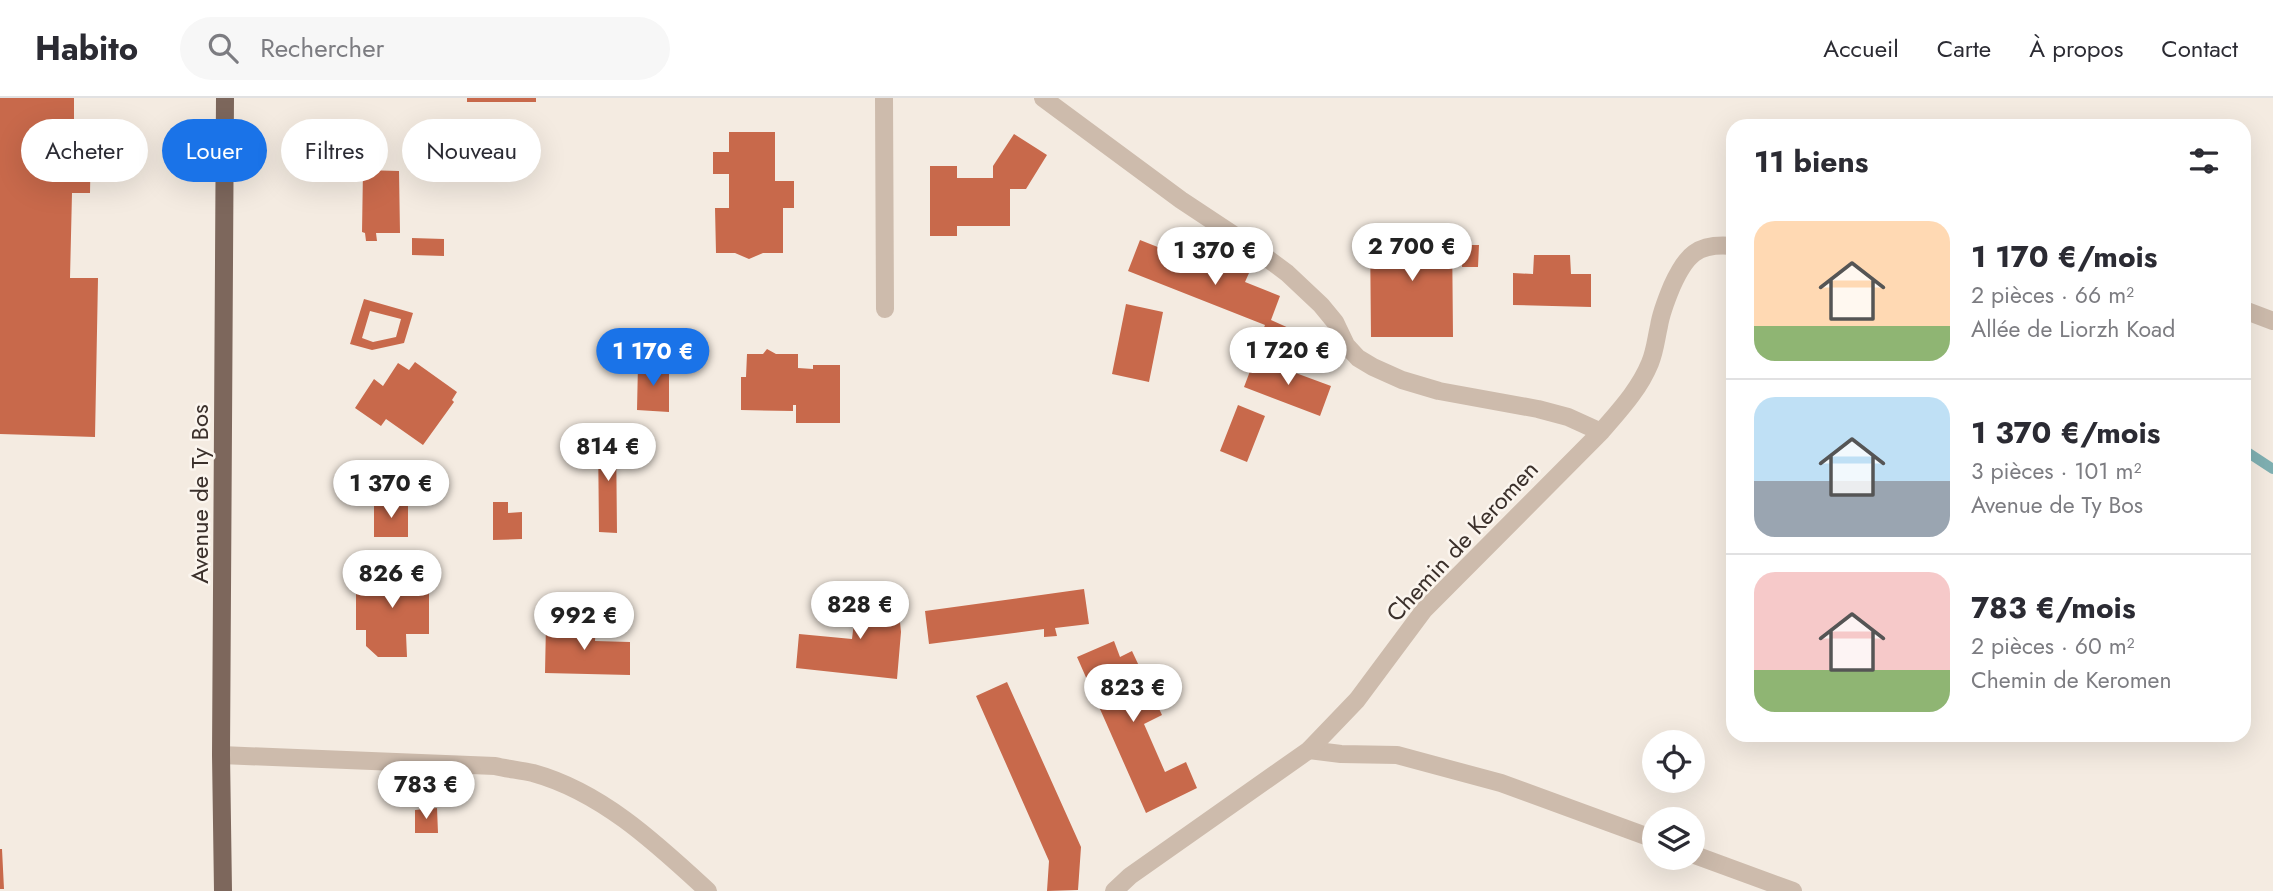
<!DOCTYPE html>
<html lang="fr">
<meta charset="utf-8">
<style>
:root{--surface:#fff;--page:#f7f7f7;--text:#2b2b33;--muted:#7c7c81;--line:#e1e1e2;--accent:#1a73e8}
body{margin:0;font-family:Jost,sans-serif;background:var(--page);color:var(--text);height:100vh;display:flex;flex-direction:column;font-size:26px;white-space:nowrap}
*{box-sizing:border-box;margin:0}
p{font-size:23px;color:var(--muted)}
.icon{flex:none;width:38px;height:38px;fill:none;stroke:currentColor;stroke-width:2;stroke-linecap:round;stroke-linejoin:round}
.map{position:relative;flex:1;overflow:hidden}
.drawer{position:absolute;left:1726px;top:21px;width:525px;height:623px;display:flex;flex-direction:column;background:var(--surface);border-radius:21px;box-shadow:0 7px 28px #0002}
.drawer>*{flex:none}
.banner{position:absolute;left:21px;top:21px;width:665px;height:63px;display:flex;gap:14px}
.tools{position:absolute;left:1642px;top:632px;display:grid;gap:14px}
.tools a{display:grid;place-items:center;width:63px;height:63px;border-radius:50%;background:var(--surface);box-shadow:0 7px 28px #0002;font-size:35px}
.price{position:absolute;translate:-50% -60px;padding:0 16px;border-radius:24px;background:#fff;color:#222;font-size:23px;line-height:46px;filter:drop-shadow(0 2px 4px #0008)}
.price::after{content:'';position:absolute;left:50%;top:42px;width:21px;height:16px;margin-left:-10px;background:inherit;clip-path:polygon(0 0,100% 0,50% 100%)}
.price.selected{background:var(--accent);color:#fff}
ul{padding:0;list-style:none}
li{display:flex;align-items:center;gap:21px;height:175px;padding:0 28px}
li+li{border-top:2px solid var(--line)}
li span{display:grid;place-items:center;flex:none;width:196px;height:140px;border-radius:21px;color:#555}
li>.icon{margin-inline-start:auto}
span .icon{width:84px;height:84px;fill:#fffc;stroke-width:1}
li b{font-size:30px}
h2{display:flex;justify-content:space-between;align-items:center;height:84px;padding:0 28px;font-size:30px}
.tag{padding:0 24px;border-radius:32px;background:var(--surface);box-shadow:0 7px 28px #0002;font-size:24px;line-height:63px}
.tag.selected{background:var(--accent);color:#fff}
header{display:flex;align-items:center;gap:42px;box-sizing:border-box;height:98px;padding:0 35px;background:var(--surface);border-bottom:2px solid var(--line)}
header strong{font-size:33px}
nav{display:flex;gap:38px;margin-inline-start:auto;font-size:24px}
.search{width:490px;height:63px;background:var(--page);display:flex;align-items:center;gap:18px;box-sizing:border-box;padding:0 24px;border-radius:38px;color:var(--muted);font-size:26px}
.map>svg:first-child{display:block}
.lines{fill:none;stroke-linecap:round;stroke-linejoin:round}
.stream{stroke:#7fb0b2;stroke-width:10}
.building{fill:#c8694b;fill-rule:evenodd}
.service{stroke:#cdbbac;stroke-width:18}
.minor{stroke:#cdbbac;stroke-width:18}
.primary{stroke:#7d675c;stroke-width:18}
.labels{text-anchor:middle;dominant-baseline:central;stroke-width:5;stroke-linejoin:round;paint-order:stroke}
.street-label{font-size:24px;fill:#3b302b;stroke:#fbf5ee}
</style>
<header>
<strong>Habito</strong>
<div class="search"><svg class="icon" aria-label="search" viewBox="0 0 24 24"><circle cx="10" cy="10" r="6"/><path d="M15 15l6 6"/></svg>Rechercher</div>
<nav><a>Accueil</a><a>Carte</a><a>À propos</a><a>Contact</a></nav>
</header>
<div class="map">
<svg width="2273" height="793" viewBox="0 0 2273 793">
<rect width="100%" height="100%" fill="#f4ebe1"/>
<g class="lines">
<path class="stream" d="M 2244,352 L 2273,371"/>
</g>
<path class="building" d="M 0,0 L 74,0 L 74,38 L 91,38 L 90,95 L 72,95 L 70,180 L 98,180 L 95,339 L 0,336 Z
M 467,0 L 536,0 L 536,4 L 467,4 Z
M 729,34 L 775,34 L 775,83 L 794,83 L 794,110 L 783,110 L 783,155 L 763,155 L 749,161 L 735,155 L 716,155 L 715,110 L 729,110 L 729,76 L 713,76 L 713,54 L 729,54 Z
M 1014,36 L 1047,57 L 1026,91 L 1010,91 L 1010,128 L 957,128 L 957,138 L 930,138 L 930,68 L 957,68 L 957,80 L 993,80 L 993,68 Z
M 363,72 L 399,73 L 400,135 L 376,135 L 377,143 L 366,143 L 365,135 L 362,134 Z
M 1452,131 L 1453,239 L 1371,239 L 1370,132 Z
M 412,140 L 444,141 L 444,158 L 412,157 Z
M 1140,142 L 1193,163 L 1201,143 L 1230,158 L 1242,169 L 1249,175 L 1245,184 L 1280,198 L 1271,222 L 1291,231 L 1278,262 L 1255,252 L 1265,227 L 1128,173 Z
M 1462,147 L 1479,147 L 1478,169 L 1462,169 Z
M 1534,157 L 1570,157 L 1571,176 L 1591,176 L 1591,209 L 1513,207 L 1513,175 L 1533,176 Z
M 364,201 L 413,215 L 404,245 L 372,252 L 350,246 ZM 370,213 L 401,221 L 396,239 L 373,244 L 362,240 Z
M 1126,206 L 1163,214 L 1149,284 L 1112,276 Z
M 767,251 L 776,256 L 798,256 L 798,270 L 813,271 L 813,267 L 840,267 L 840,325 L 796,325 L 796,307 L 793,307 L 793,313 L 741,312 L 741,279 L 746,279 L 747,256 L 763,256 Z
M 1255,260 L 1331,288 L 1320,318 L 1244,289 Z
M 415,264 L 457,294 L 452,302 L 454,304 L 423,347 L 386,321 L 381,328 L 355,310 L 374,281 L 383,288 L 398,265 L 409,272 Z
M 638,266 L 669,267 L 669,314 L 637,312 Z
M 1238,307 L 1265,318 L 1247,364 L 1220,353 Z
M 598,336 L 616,336 L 617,435 L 599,434 Z
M 493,404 L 508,404 L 508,415 L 522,414 L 522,441 L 493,442 Z
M 374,406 L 408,406 L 408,439 L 374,439 Z
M 356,475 L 429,475 L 429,536 L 406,536 L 407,559 L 378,559 L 366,548 L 366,532 L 356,532 Z
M 858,491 L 897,494 L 901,534 L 897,581 L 796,570 L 799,536 L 852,541 Z
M 1084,491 L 1089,526 L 1055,530 L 1057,538 L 1044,539 L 1044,531 L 929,546 L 925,513 Z
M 546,526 L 596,526 L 595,543 L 630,544 L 630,577 L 545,575 Z
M 1114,543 L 1120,559 L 1132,553 L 1162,617 L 1144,626 L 1165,674 L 1186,664 L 1197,690 L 1146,715 L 1077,559 Z
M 1007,584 L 1081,749 L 1078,792 L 1047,793 L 1049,763 L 976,598 Z
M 437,710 L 438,735 L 415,735 L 415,712 Z
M 0,751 L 2,751 L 4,791 L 0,791 Z"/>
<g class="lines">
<path class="service" d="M 1309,652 L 1341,656 L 1397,657 L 1501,685 L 1654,741
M 1692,756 L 1793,793"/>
<path class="minor" d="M 884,0 L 885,211
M 1043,0 L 1181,102 L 1252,149 L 1287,175 L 1321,207 L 1335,224 L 1346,247 L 1358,260 L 1373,269 L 1402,282 L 1439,293 L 1538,311 L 1568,319 L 1601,334 L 1424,512 L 1357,602 L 1309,652 L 1130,778 L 1114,793
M 2244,212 L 2273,223
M 1601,334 C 1619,313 1639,292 1650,265 C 1655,253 1656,241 1659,228 C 1661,215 1667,200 1672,188 C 1686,157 1697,145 1732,148
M 221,657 L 495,668 C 507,671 520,672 533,675 C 602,694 657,746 708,793"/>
<path class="primary" d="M 223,793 L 221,657 L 225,0"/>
</g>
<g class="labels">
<g class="street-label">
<text transform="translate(199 396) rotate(-90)">Avenue de Ty Bos</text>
<text transform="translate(1462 443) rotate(-47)">Chemin de Keromen</text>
</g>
</g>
</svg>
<div class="tools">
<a><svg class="icon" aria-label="locate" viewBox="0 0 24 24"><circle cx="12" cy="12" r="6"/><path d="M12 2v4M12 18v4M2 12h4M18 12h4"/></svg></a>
<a><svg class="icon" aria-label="layers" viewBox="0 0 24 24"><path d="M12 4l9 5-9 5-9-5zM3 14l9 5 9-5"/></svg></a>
</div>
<b class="price" style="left:1412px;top:185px">2 700 €</b>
<b class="price" style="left:1215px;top:189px">1 370 €</b>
<b class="price" style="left:1288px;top:289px">1 720 €</b>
<b class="price selected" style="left:653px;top:290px">1 170 €</b>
<b class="price" style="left:608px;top:385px">814 €</b>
<b class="price" style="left:391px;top:422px">1 370 €</b>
<b class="price" style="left:392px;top:512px">826 €</b>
<b class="price" style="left:860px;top:543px">828 €</b>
<b class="price" style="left:584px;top:554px">992 €</b>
<b class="price" style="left:1133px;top:626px">823 €</b>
<b class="price" style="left:426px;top:723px">783 €</b>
<div class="banner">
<a class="tag">Acheter</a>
<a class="tag selected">Louer</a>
<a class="tag">Filtres</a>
<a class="tag">Nouveau</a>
</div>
<section class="drawer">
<h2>11 biens<svg class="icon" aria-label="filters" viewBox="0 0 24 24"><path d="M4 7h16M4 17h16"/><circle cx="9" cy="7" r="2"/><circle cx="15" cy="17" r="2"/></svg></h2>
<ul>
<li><span style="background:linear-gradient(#ffd9b3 75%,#8fb573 0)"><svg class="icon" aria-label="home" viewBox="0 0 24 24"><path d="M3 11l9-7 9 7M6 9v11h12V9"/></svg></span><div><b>1 170 €/mois</b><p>2 pièces · 66 m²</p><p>Allée de Liorzh Koad</p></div></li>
<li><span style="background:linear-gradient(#bfe0f5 60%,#9aa5b1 0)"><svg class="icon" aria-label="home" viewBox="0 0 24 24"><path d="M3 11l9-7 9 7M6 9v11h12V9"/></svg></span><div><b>1 370 €/mois</b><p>3 pièces · 101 m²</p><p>Avenue de Ty Bos</p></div></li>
<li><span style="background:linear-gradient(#f6c9c9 70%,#8fb573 0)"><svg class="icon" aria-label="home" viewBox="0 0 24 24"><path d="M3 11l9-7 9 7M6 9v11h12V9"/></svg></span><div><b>783 €/mois</b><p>2 pièces · 60 m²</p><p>Chemin de Keromen</p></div></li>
</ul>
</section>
</div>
